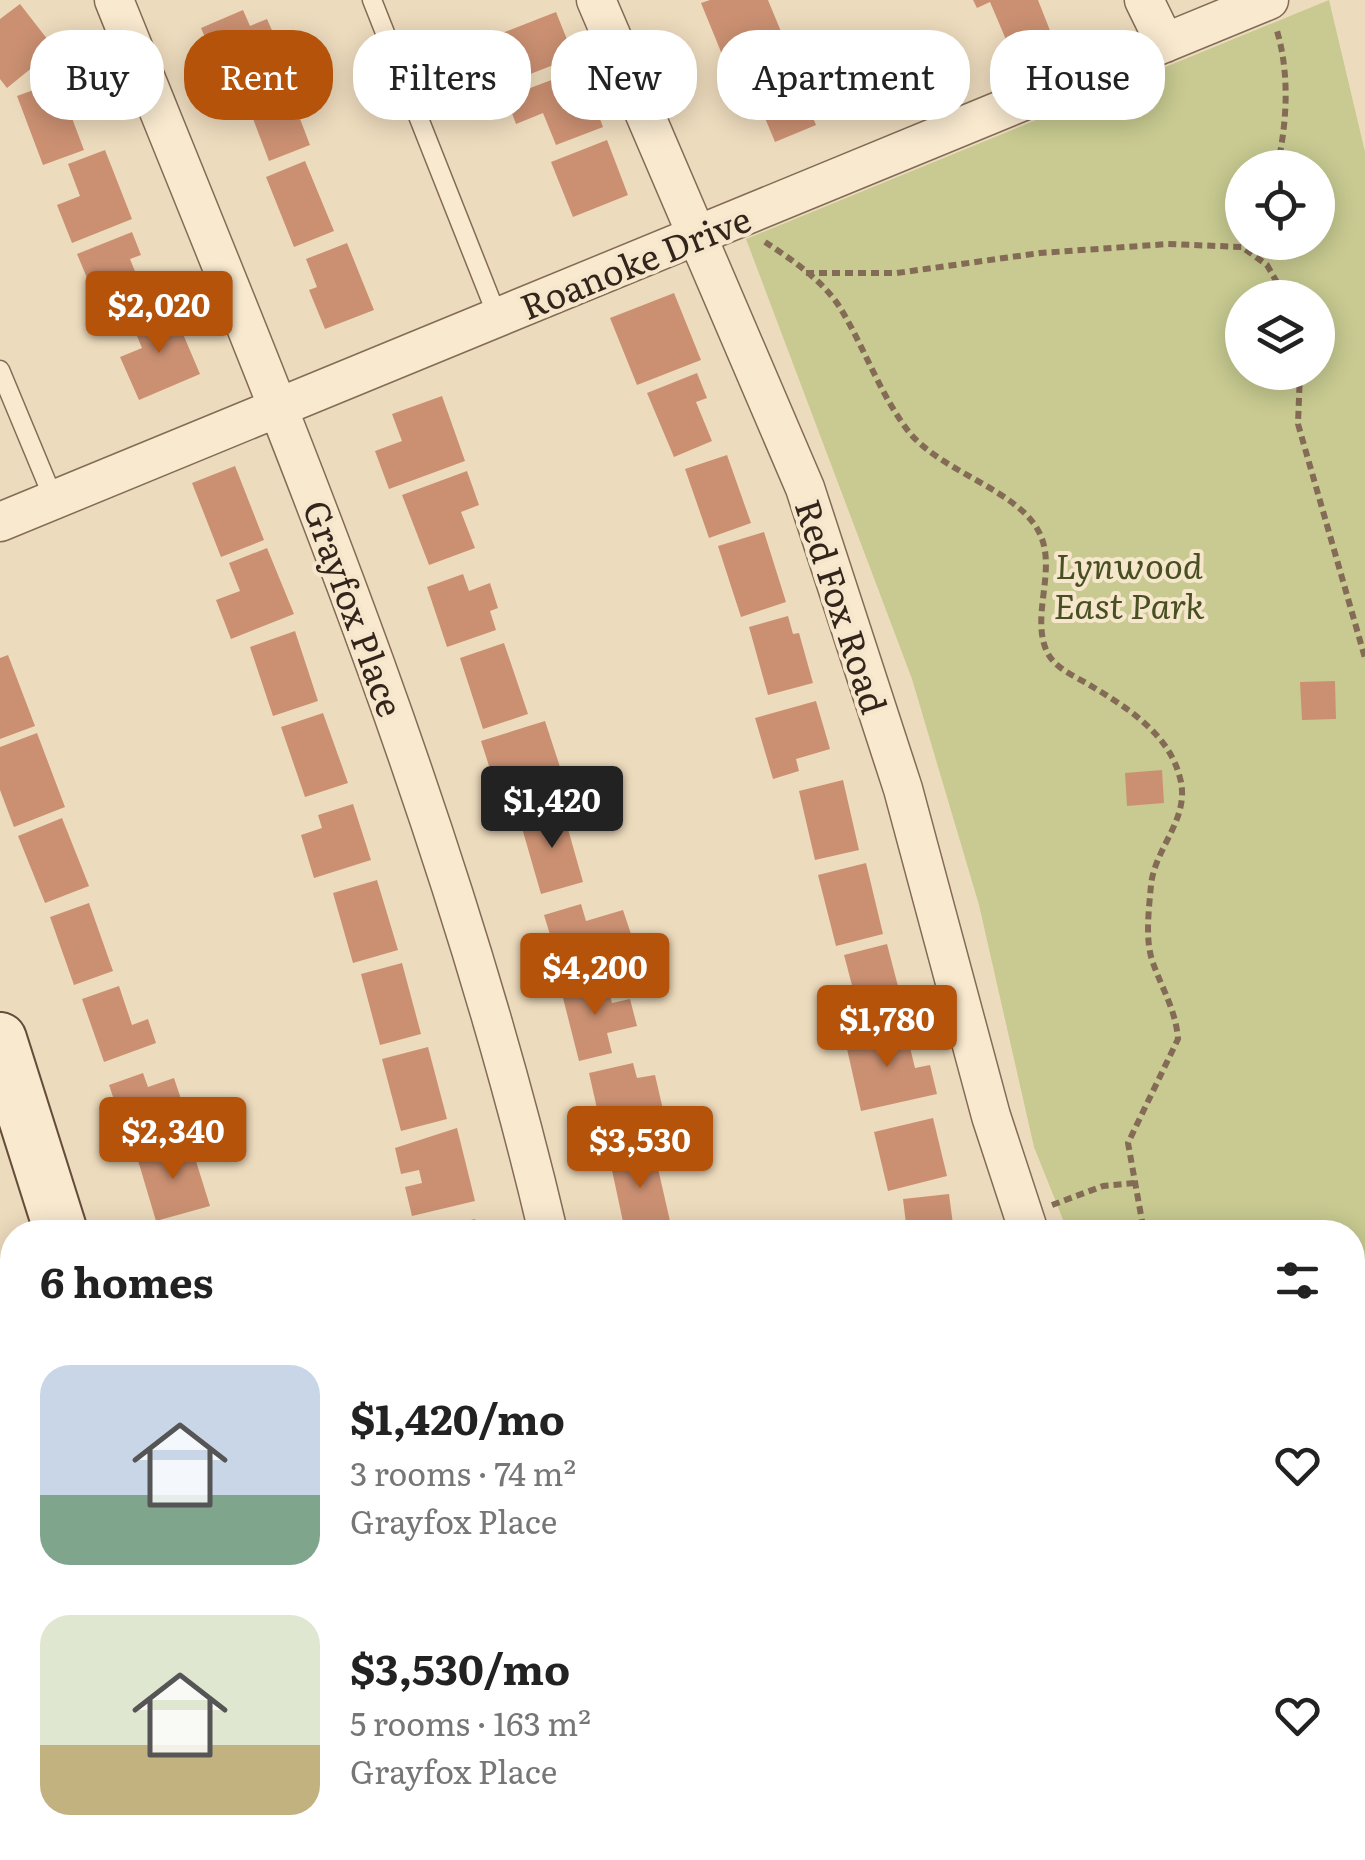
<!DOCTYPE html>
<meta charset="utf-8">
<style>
:root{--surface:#fff;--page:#f6f6f6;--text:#222;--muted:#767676;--accent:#b45309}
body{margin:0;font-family:Literata,serif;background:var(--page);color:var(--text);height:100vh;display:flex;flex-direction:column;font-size:38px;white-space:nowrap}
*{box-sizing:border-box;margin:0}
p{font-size:32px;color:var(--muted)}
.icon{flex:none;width:55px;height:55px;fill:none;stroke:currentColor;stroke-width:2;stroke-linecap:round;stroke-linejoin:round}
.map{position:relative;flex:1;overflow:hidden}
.sheet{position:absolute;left:0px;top:1220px;width:1365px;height:640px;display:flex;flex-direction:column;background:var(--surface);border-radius:40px 40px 0 0;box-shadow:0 5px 25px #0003}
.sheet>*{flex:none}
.top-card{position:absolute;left:30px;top:30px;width:1305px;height:90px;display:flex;gap:20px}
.tools{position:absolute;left:1225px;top:150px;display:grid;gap:20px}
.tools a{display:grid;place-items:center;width:110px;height:110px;border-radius:50%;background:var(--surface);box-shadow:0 5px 25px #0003;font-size:50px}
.price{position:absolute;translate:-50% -85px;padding:0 22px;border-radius:10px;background:var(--accent);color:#fff;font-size:32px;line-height:65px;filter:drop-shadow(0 2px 5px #0008)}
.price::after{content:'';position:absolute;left:50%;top:60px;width:30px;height:22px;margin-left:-15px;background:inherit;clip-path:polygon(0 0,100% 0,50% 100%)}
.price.active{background:#222;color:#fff}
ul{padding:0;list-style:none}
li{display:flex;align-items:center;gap:30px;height:250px;padding:0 40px}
li span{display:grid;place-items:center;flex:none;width:280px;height:200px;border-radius:30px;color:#555}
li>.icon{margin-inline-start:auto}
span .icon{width:120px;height:120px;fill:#fffc;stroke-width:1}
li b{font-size:42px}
h2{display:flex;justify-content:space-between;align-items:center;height:120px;padding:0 40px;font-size:42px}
.chip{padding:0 35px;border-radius:40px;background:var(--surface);box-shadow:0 5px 25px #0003;font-size:35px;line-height:90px}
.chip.active{background:var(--accent);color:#fff}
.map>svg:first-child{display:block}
.green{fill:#c8ca91;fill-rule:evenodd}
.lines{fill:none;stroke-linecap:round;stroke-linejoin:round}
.stream{stroke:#688b80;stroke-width:10}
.canal{stroke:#a0beb3;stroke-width:32}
.building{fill:#cb9072}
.service-casing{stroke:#846b56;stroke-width:21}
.minor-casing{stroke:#846b56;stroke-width:41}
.secondary-casing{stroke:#664c3a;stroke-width:56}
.motorway-casing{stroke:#513a2b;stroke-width:59}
.path{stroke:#846b56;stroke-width:6;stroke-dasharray:8 5;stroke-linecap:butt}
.service{stroke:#f8e9cf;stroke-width:18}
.minor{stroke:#f8e9cf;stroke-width:38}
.secondary{stroke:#f8e9cf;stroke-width:52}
.motorway{stroke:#de924c;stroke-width:55}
.labels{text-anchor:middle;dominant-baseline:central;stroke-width:8;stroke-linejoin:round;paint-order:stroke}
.street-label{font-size:35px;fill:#33251b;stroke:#f5e6cc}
.park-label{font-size:35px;font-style:italic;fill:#485022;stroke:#f5e6cc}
</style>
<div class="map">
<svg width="1365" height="1860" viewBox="0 0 1365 1860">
<rect width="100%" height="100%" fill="#eddbbd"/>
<path class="green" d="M 1329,0 L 1365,152 L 1365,1676 L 1352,1653 L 1352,1232 L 1068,1232 L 1034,1147 L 979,905 L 912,679 L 746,239 ZM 1242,168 L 1318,168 L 1318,242 L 1242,242 ZM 1242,298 L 1318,298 L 1318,372 L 1242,372 Z"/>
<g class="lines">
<path class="stream" d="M 1187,1848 L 1197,1860"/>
<path class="canal" d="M 1084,1860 L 1091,1848"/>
</g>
<path class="building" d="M 710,0 L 768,0 L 787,46 L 728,69 L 701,3 Z
M 973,0 L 1038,0 L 1051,33 L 1010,49 L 990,2 L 977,8 Z
M 20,4 L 55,49 L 7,88 L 0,79 L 0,19 Z
M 243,10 L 250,26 L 267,19 L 284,58 L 224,83 L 201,28 Z
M 556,12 L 574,57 L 520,78 L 502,33 Z
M 789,60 L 816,125 L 775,142 L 748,77 Z
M 581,69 L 603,127 L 556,145 L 543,113 L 516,124 L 506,97 Z
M 284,77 L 310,145 L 269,161 L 252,116 L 242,120 L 233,96 Z
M 58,81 L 84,150 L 43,165 L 17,96 Z
M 607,140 L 628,195 L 573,217 L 551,162 Z
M 105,150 L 132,219 L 72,243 L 57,205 L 80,196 L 68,164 Z
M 305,161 L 334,231 L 294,247 L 266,177 Z
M 132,232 L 141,255 L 130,259 L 149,306 L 106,323 L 77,254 Z
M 347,243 L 374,310 L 325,329 L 309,290 L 317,287 L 306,259 Z
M 674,293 L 701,360 L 637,385 L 610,318 Z
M 172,308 L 200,374 L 139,400 L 120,357 L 142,348 L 132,324 Z
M 697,373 L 707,398 L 696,402 L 712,441 L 674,457 L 647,393 Z
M 442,396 L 465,461 L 389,489 L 375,451 L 402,441 L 392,414 Z
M 727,455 L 751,523 L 709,538 L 685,469 Z
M 235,466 L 264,540 L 221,557 L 192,483 Z
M 467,471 L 479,505 L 461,512 L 475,548 L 429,565 L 402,495 Z
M 764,532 L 786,602 L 741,617 L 718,546 Z
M 267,548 L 294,614 L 231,639 L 216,600 L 240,591 L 229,563 Z
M 463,574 L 469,591 L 490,583 L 498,608 L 490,611 L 496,630 L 447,647 L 427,587 Z
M 788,616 L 793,634 L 799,633 L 813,683 L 768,695 L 749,627 Z
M 295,631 L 318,701 L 273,716 L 250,647 Z
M 504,643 L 528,714 L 483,729 L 460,658 Z
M 8,655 L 35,726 L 0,739 L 0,658 Z
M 1335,681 L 1336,719 L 1302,720 L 1300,682 Z
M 816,701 L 830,749 L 796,759 L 799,771 L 773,779 L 755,718 Z
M 323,713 L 348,783 L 305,797 L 281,727 Z
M 545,721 L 560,767 L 540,773 L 549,802 L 505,816 L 481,741 Z
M 37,733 L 65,807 L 14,827 L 0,790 L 0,747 Z
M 1162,770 L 1164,803 L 1127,806 L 1125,773 Z
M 843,780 L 859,850 L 815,860 L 799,791 Z
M 353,804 L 371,860 L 314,878 L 301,835 L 322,828 L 318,815 Z
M 562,808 L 583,882 L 541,894 L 520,821 Z
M 62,818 L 89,886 L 45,903 L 18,836 Z
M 866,863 L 883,934 L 836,946 L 818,875 Z
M 377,880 L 398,950 L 353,963 L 333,893 Z
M 89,903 L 113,971 L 74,985 L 50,917 Z
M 581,904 L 586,921 L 623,910 L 632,937 L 615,943 L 620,957 L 562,974 L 544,915 Z
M 887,944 L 905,1013 L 862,1023 L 844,955 Z
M 402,963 L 421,1034 L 380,1045 L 361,974 Z
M 606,979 L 612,1003 L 630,999 L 637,1026 L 607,1033 L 612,1053 L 579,1061 L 561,990 Z
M 119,986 L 132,1025 L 148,1019 L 156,1043 L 104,1062 L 82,999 Z
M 905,1027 L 915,1068 L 930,1065 L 937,1094 L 861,1111 L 845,1040 Z
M 428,1047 L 447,1119 L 401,1131 L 382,1059 Z
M 633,1063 L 637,1078 L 655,1075 L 668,1131 L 605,1144 L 589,1073 Z
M 143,1073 L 148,1087 L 174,1078 L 186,1114 L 152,1126 L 155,1135 L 129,1144 L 109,1085 Z
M 933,1118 L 947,1176 L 888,1191 L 874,1132 Z
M 457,1128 L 475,1201 L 412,1216 L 405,1187 L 422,1183 L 419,1170 L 401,1174 L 395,1148 Z
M 190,1142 L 210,1206 L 156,1221 L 137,1157 Z
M 654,1151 L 670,1221 L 625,1231 L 610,1161 Z
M 949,1194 L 954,1232 L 907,1232 L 903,1199 Z
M 475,1219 L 478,1232 L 440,1232 L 438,1228 Z"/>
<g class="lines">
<g class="service-casing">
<path id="service" d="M 372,0 L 498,318
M 0,370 L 54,500"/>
</g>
<g class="minor-casing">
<path id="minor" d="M 114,0 C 277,404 448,807 548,1232
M 596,0 L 805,488 L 903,789 L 991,1116 L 1029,1232
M 1144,0 L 1165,43
M 0,522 L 1269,0
M 1352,1775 L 1365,1811"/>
</g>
<g class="secondary-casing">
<path id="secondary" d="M 0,1039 L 61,1232
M 212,1848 L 214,1860"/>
</g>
<g class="motorway-casing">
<path id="motorway" d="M 0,1444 L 12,1493
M 83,1848 L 86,1860"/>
</g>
<path class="path" d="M 1277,168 C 1287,123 1290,75 1277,31
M 765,242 C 791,259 822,280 839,306 C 864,346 880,395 909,432 C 941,472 1018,490 1039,532 C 1058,569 1030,615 1047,652 C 1055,668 1074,676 1088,684 C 1126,707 1169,733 1180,778 C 1191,818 1155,847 1151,885 C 1149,908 1145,938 1152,960 C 1161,987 1176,1010 1178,1039 L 1128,1143 L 1144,1232
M 806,273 L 897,273 L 1040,253 L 1168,244 L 1242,247 L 1267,265 L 1286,298
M 1300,372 L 1298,424 L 1365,658
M 1052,1205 L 1103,1186 L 1135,1183
M 1352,1404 L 1365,1400"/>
<use href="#service" class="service"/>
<use href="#minor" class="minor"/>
<use href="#secondary" class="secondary"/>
<use href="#motorway" class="motorway"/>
</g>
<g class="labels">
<g class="street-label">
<text transform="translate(635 261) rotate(-22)">Roanoke Drive</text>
<text transform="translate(843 606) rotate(72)">Red Fox Road</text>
<text transform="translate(355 608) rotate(70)">Grayfox Place</text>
</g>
<g class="park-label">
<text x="1129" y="564">Lynwood<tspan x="1129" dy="40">East Park</tspan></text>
</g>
</g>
</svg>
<div class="tools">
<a><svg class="icon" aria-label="locate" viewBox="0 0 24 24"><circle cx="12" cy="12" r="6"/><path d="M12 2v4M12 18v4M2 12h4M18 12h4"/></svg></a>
<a><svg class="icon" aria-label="layers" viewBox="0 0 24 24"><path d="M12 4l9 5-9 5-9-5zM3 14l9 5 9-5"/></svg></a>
</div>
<b class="price" style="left:159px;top:356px">$2,020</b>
<b class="price active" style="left:552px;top:851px">$1,420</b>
<b class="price" style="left:595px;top:1018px">$4,200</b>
<b class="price" style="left:887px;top:1070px">$1,780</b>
<b class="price" style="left:173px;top:1182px">$2,340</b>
<b class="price" style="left:640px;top:1191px">$3,530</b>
<div class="top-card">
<a class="chip">Buy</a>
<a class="chip active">Rent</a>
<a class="chip">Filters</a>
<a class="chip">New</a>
<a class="chip">Apartment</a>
<a class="chip">House</a>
</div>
<section class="sheet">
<h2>6 homes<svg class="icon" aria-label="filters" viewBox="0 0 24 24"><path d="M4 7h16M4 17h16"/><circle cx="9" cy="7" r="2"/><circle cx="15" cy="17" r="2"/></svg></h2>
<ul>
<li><span style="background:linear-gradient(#c9d6e8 65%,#7fa58c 0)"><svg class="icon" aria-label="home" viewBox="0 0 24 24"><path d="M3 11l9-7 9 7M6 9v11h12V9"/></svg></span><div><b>$1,420/mo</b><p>3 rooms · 74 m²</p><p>Grayfox Place</p></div><svg class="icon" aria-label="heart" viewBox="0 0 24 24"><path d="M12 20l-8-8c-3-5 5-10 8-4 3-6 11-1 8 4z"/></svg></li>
<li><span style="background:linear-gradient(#dfe7d0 65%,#c2b280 0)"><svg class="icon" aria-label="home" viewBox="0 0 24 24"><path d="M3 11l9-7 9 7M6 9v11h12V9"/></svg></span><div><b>$3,530/mo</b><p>5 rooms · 163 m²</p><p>Grayfox Place</p></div><svg class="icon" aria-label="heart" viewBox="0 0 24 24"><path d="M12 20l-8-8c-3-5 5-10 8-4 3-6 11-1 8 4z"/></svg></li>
</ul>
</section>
</div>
